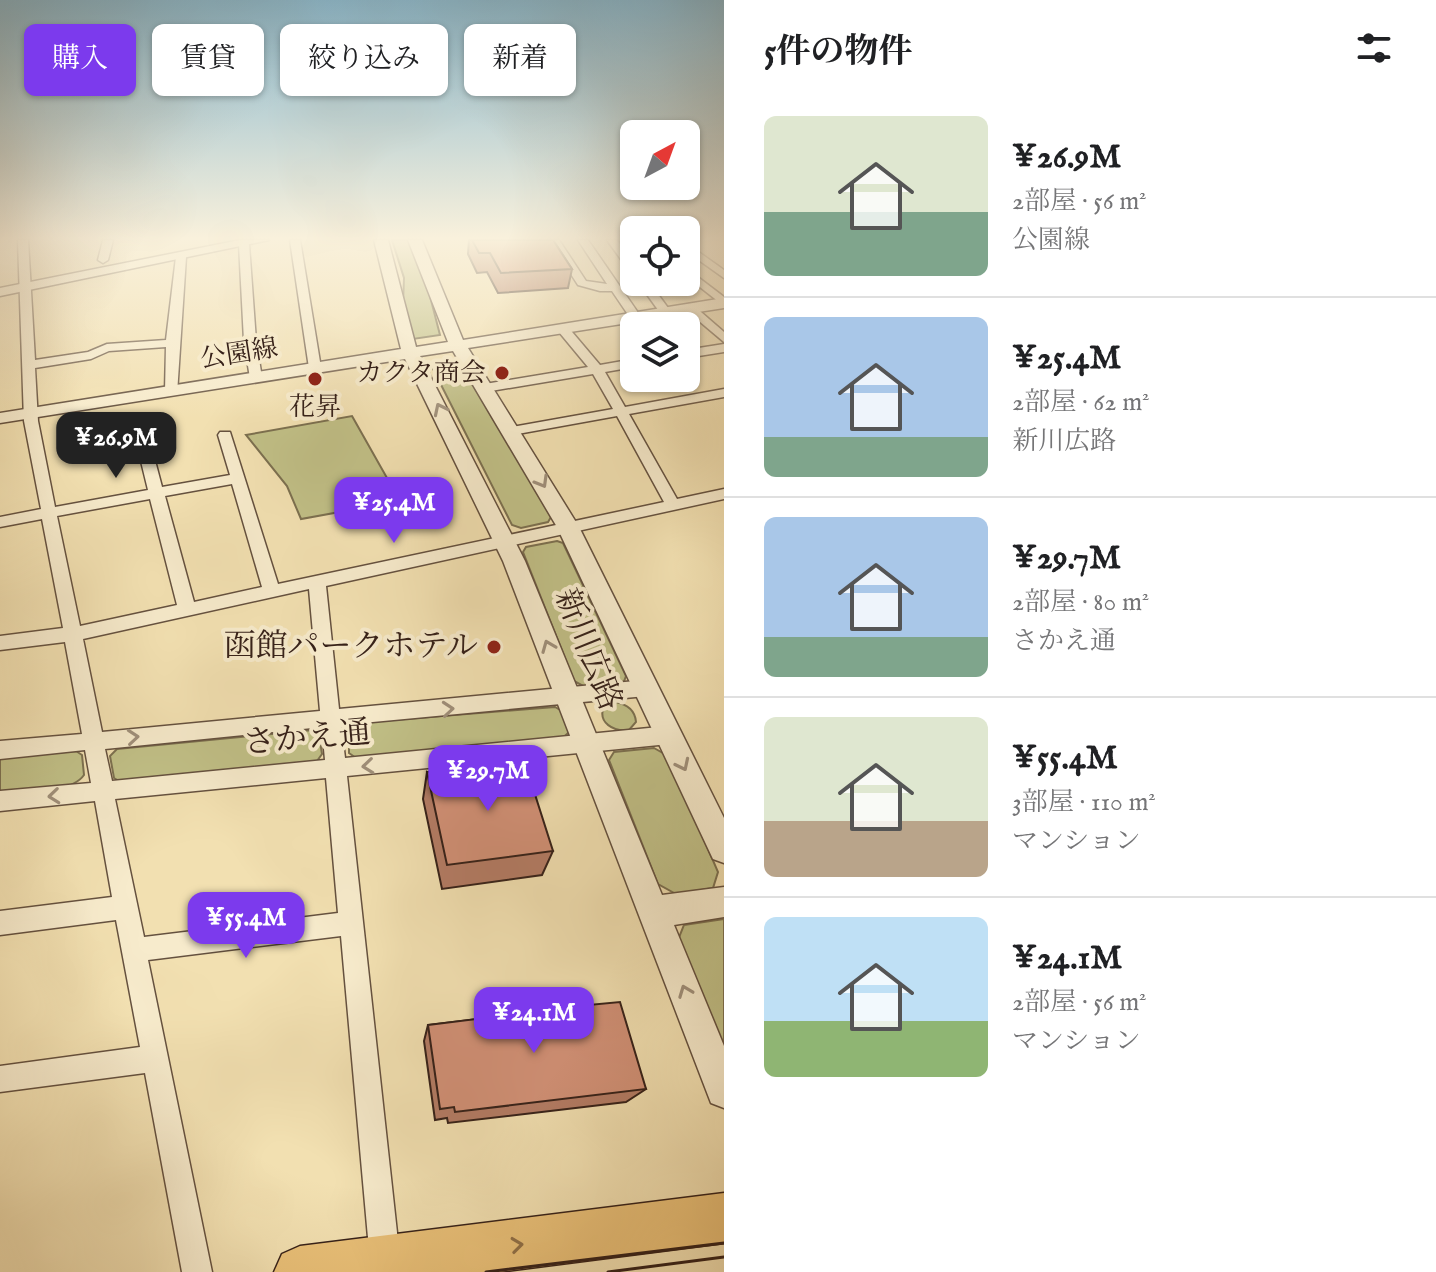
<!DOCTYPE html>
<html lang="ja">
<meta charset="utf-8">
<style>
:root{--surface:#fff;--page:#f2f2f2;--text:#202124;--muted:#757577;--line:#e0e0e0;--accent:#7c3aed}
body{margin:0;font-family:"IM FELL English","Noto Serif JP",serif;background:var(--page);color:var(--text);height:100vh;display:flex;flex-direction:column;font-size:30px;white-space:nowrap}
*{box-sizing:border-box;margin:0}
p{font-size:26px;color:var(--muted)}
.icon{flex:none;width:44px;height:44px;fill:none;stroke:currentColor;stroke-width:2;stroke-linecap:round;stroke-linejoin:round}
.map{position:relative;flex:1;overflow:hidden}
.drawer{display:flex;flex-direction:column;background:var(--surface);width:712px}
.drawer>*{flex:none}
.banner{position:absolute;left:24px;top:24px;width:580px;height:72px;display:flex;gap:16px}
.needle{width:52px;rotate:41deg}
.tools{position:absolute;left:620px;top:120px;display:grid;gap:16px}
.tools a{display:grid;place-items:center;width:80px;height:80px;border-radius:12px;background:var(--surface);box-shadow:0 2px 6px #0004;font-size:40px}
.price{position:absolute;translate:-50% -68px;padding:0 18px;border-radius:16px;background:var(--accent);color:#fff;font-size:26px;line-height:52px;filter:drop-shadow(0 2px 4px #0008)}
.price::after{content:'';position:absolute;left:50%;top:48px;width:24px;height:18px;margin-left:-12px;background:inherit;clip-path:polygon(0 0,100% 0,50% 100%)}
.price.selected{background:#222;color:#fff}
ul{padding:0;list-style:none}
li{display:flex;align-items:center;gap:24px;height:200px;padding:0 40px}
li+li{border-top:2px solid var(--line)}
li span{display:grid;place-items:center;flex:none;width:224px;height:160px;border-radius:12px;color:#555}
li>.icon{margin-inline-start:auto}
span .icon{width:96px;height:96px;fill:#fffc;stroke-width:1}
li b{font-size:34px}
h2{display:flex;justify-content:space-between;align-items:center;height:96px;padding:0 40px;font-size:34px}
.pill{padding:0 28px;border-radius:12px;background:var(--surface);box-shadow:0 2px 6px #0004;font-size:28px;line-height:72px}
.pill.selected{background:var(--accent);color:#fff}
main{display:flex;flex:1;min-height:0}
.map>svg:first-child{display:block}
.green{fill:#c1c087;stroke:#7c7050;stroke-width:2}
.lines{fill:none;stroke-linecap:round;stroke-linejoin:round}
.minor-casing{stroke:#65513f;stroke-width:3}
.tertiary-casing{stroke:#65513f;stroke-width:3}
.primary-casing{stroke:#362119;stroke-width:3}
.minor{fill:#f7ebcc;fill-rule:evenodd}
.tertiary{fill:#f7ebcc;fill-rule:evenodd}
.primary{fill:#e9c078;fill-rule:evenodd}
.tram{stroke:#362119;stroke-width:3}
.wall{fill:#b47c65;stroke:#362119;stroke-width:2}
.building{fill:#d19076;stroke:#362119;stroke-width:2}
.oneway{stroke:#a0907b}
.oneway2{stroke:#907048}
.poi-dot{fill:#8f2418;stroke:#f7ebcc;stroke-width:3}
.labels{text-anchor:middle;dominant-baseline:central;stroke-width:8;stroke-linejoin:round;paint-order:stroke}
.far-street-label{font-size:26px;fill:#362119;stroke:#f7ebcc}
.far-poi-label{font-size:26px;fill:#362119;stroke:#f7ebcc;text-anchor:end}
.poi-label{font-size:32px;fill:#362119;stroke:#f7ebcc;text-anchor:end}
.street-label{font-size:32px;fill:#362119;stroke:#f7ebcc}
</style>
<main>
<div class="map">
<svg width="724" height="1272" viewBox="0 0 724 1272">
<rect width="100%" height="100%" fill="#f2e0b1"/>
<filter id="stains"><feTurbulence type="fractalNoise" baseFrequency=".0025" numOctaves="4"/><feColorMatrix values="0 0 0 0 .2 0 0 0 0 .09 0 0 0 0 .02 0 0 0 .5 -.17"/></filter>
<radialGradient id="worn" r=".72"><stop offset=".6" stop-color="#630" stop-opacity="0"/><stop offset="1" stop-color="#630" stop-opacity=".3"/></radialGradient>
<path class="green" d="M 392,240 L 409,240 L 425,277 L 440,335 L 413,339 L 403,305 L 404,278 Z
M 459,359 L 551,517 L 548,522 L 521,528 L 512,525 L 430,363 Z
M 352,416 L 400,501 L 301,519 L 287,486 L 246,435 Z
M 557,541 L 563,543 L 626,676 L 623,684 L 585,687 L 574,681 L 523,552 L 526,547 Z
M 615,702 C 626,704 635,709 636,722 L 629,730 C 614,732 597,723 604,706 Z
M 555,707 L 562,711 L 570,731 L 564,737 L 356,758 L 349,753 L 349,729 L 356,723 Z
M 313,730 L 319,735 L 322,754 L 317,761 L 119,781 L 114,778 L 110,756 L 117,749 Z
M 654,748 L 668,756 L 718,872 L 713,888 L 676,894 L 658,884 L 609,760 L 614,752 Z
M 76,751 L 82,755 L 84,775 C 70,795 23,790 0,792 L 0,758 Z
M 724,919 L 724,1047 L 678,940 L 684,925 Z"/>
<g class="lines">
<g class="minor-casing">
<path id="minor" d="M 18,240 L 28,240 L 35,360 L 88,352 L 107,344 L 166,340 L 176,257 L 181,254 L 186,257 L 177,394 L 165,391 L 166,347 L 109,351 L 91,359 L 35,368 L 38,421 L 55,507 L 148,490 L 139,453 L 146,449 L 153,453 L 162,487 L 230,475 L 218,435 L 220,432 L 230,432 L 278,584 L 664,502 L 617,416 L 512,435 L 505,431 L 512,427 L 613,409 L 593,374 L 485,392 L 478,388 L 485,384 L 588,367 L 559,332 L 559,326 L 567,326 L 600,365 L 634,359 L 634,367 L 605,372 L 625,407 L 724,389 L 724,397 L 629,414 L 677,499 L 724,489 L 724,499 L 326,586 L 339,709 L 646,680 L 653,683 L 656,688 L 653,693 L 646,696 L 341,725 L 345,758 L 669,726 L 676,729 L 679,735 L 676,741 L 669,744 L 347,776 L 400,1260 L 393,1272 L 374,1271 L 370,1260 L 341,936 L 148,960 L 212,1272 L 182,1272 L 145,1073 L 0,1092 L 0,1066 L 140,1047 L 116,920 L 0,935 L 0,911 L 112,897 L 95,801 L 0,811 L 0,791 L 91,783 L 85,750 L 0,759 L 0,741 L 82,734 L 65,642 L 0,650 L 0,636 L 63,628 L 42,519 L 0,527 L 0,517 L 41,509 L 24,421 ZM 232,484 L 262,587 L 194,602 L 165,496 ZM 150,499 L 177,605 L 80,626 L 57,516 ZM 309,589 L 320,711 L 102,732 L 83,639 ZM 322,727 L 325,760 L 112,781 L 105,749 ZM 326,778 L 338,913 L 144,937 L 115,799 Z
M 103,240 L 113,240 L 108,260 L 103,263 L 98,260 Z
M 290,240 L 300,240 L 321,368 L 315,372 L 309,368 Z
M 549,240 L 559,240 L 586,281 L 607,284 L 578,240 L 588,240 L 641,317 L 639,319 L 631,319 L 612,291 L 600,291 L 578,285 Z
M 607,240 L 617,240 L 634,263 L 634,273 L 630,272 Z
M 244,241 L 249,244 L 256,341 L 262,378 L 256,382 L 250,378 L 244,341 L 239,244 Z
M 686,243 L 724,270 L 724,278 L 686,251 Z
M 686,268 L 724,297 L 724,306 L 686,276 Z
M 638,282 L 649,282 L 671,312 L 669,314 L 661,314 Z
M 686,306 L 694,306 L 724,332 L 724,342 L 686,310 Z
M 724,344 L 724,352 L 686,358 L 686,350 Z"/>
</g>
<g class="tertiary-casing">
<path id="tertiary" d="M 240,240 L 269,240 L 0,296 L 0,288 Z
M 374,240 L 388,240 L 416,347 L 448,342 L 408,240 L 422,240 L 463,340 L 724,298 L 724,308 L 468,348 L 579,527 L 724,818 L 724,863 L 713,859 L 557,527 L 453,351 L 420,356 L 525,561 L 662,895 L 724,887 L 724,917 L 674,925 L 724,1046 L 724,1108 L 711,1103 L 706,1090 L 503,561 L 405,359 L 0,423 L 0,413 L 401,349 Z"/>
</g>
<g class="primary-casing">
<path id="primary" d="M 724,1193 L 724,1243 L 498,1272 L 274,1272 L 282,1254 L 300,1246 Z"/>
</g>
<use href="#minor" class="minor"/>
<use href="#tertiary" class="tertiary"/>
<use href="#primary" class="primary"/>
<path class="tram" d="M 486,1272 L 724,1243
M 608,1272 L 724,1257"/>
</g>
<path class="wall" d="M 469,240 L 553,240 L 572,269 L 568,288 L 498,293 L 487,272 L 477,273 L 468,254 Z
M 427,772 L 553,851 L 542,875 L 442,889 L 423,799 Z
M 589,1005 L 646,1089 L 626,1102 L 448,1123 L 447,1118 L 435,1120 L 424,1041 L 428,1025 L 478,1019 L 483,1008 Z"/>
<path class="building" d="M 472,240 L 553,240 L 572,269 L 501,273 L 490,253 L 479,253 Z
M 524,760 L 553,851 L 447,865 L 427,772 Z
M 586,997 L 589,1005 L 620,1002 L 646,1089 L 455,1112 L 454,1107 L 440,1109 L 428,1025 L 485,1018 L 483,1008 Z"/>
<defs><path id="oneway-chevron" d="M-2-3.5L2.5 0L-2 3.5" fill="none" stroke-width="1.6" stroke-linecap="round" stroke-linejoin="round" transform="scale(2)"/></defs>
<g class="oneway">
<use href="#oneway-chevron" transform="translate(440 409) rotate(-116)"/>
<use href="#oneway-chevron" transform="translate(542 482) rotate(60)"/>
<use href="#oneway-chevron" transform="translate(548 646) rotate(-112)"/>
<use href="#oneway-chevron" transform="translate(448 709) rotate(-5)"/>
<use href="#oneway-chevron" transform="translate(133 737) rotate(-5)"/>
<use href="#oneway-chevron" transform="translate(683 765) rotate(64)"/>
<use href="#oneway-chevron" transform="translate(368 766) rotate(174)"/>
<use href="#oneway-chevron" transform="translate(54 796) rotate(174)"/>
<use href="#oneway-chevron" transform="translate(685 991) rotate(-111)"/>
</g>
<use class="oneway2" href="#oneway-chevron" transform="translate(517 1245) rotate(-7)"/>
<linearGradient id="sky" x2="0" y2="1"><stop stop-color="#89b8ce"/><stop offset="0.57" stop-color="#f9f1dc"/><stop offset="1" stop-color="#f9f1dc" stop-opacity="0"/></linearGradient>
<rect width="724" height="418" fill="url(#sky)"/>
<g class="poi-dot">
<circle cx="502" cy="373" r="8"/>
<circle cx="315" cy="379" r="8"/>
<circle cx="494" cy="647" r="8"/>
</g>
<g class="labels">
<g class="far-street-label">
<text transform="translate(239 354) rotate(-9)">公園線</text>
</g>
<g class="far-poi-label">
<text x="486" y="373">カクタ商会</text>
<text x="315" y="407" text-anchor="middle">花昇</text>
</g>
<g class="poi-label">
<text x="478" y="647">函館パークホテル</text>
</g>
<g class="street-label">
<text transform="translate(587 650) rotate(68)">新川広路</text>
<text transform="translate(307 739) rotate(-5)">さかえ通</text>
</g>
</g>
<rect width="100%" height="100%" filter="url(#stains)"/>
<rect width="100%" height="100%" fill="url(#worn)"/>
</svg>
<div class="tools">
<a><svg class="needle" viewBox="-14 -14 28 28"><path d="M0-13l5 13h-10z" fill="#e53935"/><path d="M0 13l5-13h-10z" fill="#757577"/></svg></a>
<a><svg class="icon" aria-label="locate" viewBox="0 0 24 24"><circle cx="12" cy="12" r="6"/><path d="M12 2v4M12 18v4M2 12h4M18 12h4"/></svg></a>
<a><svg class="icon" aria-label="layers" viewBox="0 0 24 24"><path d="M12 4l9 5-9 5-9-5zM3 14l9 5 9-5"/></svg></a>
</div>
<b class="price selected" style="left:116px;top:480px">¥26.9M</b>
<b class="price" style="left:394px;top:545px">¥25.4M</b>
<b class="price" style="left:488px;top:813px">¥29.7M</b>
<b class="price" style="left:246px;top:960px">¥55.4M</b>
<b class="price" style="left:534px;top:1055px">¥24.1M</b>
<div class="banner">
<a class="pill selected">購入</a>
<a class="pill">賃貸</a>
<a class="pill">絞り込み</a>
<a class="pill">新着</a>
</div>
</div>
<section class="drawer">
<h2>5件の物件<svg class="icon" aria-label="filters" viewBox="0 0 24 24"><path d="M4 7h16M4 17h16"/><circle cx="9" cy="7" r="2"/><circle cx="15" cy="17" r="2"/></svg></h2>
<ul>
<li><span style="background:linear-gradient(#dfe7d0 60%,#7fa58c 0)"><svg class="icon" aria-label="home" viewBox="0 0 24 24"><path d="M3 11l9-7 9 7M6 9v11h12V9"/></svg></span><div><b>¥26.9M</b><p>2部屋 · 56 m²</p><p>公園線</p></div></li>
<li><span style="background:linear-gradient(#a9c7e8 75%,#7fa58c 0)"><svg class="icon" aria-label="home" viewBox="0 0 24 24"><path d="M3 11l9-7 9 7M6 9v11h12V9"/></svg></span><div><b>¥25.4M</b><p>2部屋 · 62 m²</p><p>新川広路</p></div></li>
<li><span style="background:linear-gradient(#a9c7e8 75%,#7fa58c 0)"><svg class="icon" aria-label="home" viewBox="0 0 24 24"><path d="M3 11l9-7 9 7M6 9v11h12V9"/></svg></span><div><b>¥29.7M</b><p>2部屋 · 80 m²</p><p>さかえ通</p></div></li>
<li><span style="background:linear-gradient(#dfe7d0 65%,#b9a48a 0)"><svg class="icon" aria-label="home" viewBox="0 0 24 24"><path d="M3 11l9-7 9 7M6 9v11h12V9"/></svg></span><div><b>¥55.4M</b><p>3部屋 · 110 m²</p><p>マンション</p></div></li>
<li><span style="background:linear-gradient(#bfe0f5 65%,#8fb573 0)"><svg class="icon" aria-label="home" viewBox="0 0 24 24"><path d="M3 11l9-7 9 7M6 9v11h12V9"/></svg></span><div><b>¥24.1M</b><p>2部屋 · 56 m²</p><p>マンション</p></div></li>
</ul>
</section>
</main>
